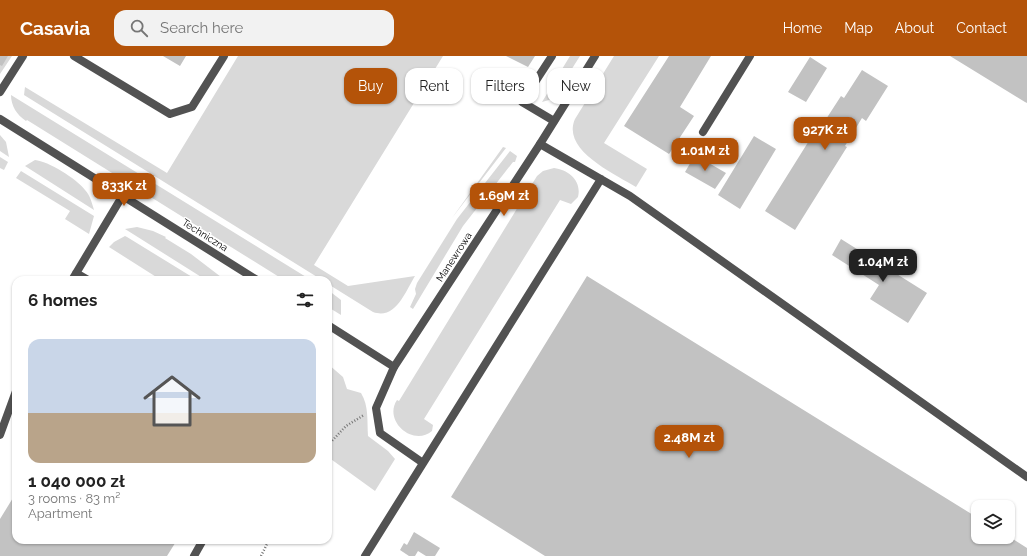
<!DOCTYPE html>
<meta charset="utf-8">
<style>
:root{--surface:#fff;--page:#f2f2f2;--text:#222;--muted:#767676;--accent:#b45309}
body{margin:0;font-family:Raleway,sans-serif;background:var(--page);color:var(--text);height:100vh;display:flex;flex-direction:column;font-size:15px;white-space:nowrap}
*{box-sizing:border-box;margin:0}
p{font-size:13px;color:var(--muted)}
.icon{flex:none;width:22px;height:22px;fill:none;stroke:currentColor;stroke-width:2;stroke-linecap:round;stroke-linejoin:round}
.map{position:relative;flex:1;overflow:hidden}
.sheet{position:absolute;left:12px;top:220px;width:320px;height:268px;display:flex;flex-direction:column;background:var(--surface);border-radius:12px;box-shadow:0 1px 3px #0004}
.sheet>*{flex:none}
.top-card{position:absolute;left:344px;top:12px;width:380px;height:36px;display:flex;gap:8px}
.tools{position:absolute;left:971px;top:444px;display:grid;gap:8px}
.tools a{display:grid;place-items:center;width:44px;height:44px;border-radius:8px;background:var(--surface);box-shadow:0 1px 3px #0004;font-size:20px}
.price{position:absolute;translate:-50% -34px;padding:0 9px;border-radius:8px;background:var(--accent);color:#fff;font-size:13px;line-height:26px;filter:drop-shadow(0 1px 2px #0008)}
.price::after{content:'';position:absolute;left:50%;top:24px;width:12px;height:9px;margin-left:-6px;background:inherit;clip-path:polygon(0 0,100% 0,50% 100%)}
.price.current{background:#222;color:#fff}
ul{padding:0;list-style:none}
li{display:grid;align-content:center;gap:8px;height:212px;padding:0 16px}
li span{display:grid;place-items:center;height:124px;border-radius:12px;color:#555}
li>.icon{margin-inline-start:auto}
span .icon{width:72px;height:72px;fill:#fffc;stroke-width:1}
li b{font-size:17px}
h2{display:flex;justify-content:space-between;align-items:center;height:48px;padding:0 16px;font-size:17px}
.pill{padding:0 14px;border-radius:12px;background:var(--surface);box-shadow:0 1px 3px #0004;font-size:14px;line-height:36px}
.pill.current{background:var(--accent);color:#fff}
header{display:flex;align-items:center;gap:24px;box-sizing:border-box;height:56px;padding:0 20px;background:var(--accent);color:#fff}
header strong{font-size:19px}
nav{display:flex;gap:22px;margin-inline-start:auto;font-size:14px}
.search{width:280px;height:36px;background:var(--page);display:flex;align-items:center;gap:10px;box-sizing:border-box;padding:0 14px;border-radius:12px;color:var(--muted);font-size:15px}
.map>svg:first-child{display:block}
.green{fill:#d9d9d9}
.building{fill:#c2c2c2}
.lines{fill:none;stroke-linecap:round;stroke-linejoin:round}
.path{stroke:#747474;stroke-width:2.5;stroke-dasharray:1 2;stroke-linecap:butt}
.lane{stroke:#525252;stroke-width:8}
.street{stroke:#525252;stroke-width:8}
.labels{text-anchor:middle;dominant-baseline:central;stroke-width:3;stroke-linejoin:round;paint-order:stroke}
.street-label{font-size:10px;fill:#000;stroke:#fff}
</style>
<header>
<strong>Casavia</strong>
<div class="search"><svg class="icon" aria-label="search" viewBox="0 0 24 24"><circle cx="10" cy="10" r="6"/><path d="M15 15l6 6"/></svg>Search here</div>
<nav><a>Home</a><a>Map</a><a>About</a><a>Contact</a></nav>
</header>
<div class="map">
<svg width="1027" height="500" viewBox="0 0 1027 500">
<rect width="100%" height="100%" fill="#fff"/>
<path class="green" d="M 0,0 L 12,0 L 0,18 Z
M 238,0 L 443,0 L 314,209 L 348,230 L 415,220 C 405,236 396,264 373,256 L 328,228 L 328,224 L 322,224 L 24,39 L 25,31 L 167,117 Z
M 570,0 L 580,0 L 554,41 L 556,42 L 542,46 Z
M 614,0 L 659,0 L 604,87 L 647,113 L 636,131 C 615,118 561,94 575,63 Z
M 11,39 L 311,224 L 284,224 L 27,64 L 26,65 C 17,59 11,50 11,39 Z
M 0,79 L 6,86 L 9,101 L 0,95 Z
M 503,91 L 506,92 L 452,162 Z
M 510,95 L 517,100 L 515,106 L 513,106 L 463,170 L 413,253 L 410,251 L 416,238 L 415,233 L 417,227 L 457,163 Z
M 0,101 L 8,106 L 4,114 L 0,112 Z
M 35,104 C 48,105 77,123 85,134 C 90,139 92,147 94,154 L 25,110 Z
M 554,112 C 569,114 582,125 578,141 L 571,148 L 560,144 L 424,363 L 433,369 L 432,375 C 413,391 383,365 397,344 L 399,345 L 537,120 L 543,115 Z
M 21,115 L 94,160 L 89,178 L 65,163 L 70,155 L 16,122 Z
M 137,171 L 153,175 L 166,181 L 165,182 L 191,198 L 225,224 L 206,224 L 125,173 Z
M 125,180 L 127,181 L 197,224 L 161,224 L 109,191 L 114,186 Z
M 328,234 L 341,244 L 341,259 L 328,251 Z
M 328,308 L 343,321 L 347,333 L 361,337 C 369,350 367,365 368,380 L 388,395 L 395,403 L 375,435 L 328,401 Z"/>
<path class="building" d="M 0,0 L 8,0 L 2,10 L 0,9 Z
M 163,0 L 186,0 L 180,10 Z
M 506,0 L 535,0 L 528,11 Z
M 669,0 L 711,0 L 680,51 L 694,60 L 669,98 L 624,70 Z
M 950,0 L 1027,0 L 1027,47 L 1025,46 Z
M 810,1 L 827,12 L 806,46 L 788,36 Z
M 862,14 L 888,30 L 866,65 L 862,62 L 845,90 L 847,91 L 795,174 L 765,155 L 817,72 L 819,74 L 841,40 L 844,42 Z
M 754,80 L 776,93 L 740,153 L 718,139 Z
M 695,99 L 726,117 L 715,133 L 685,116 Z
M 841,183 L 927,237 L 908,267 L 870,243 L 879,229 L 832,199 Z
M 587,220 L 978,462 L 978,481 L 1008,480 L 1027,492 L 1027,500 L 545,500 L 451,441 Z
M 16,437 L 16,484 L 177,484 L 167,500 L 0,500 L 0,463 Z
M 414,476 L 440,492 L 435,500 L 426,500 L 418,495 L 415,500 L 409,500 L 400,494 L 404,487 L 407,489 Z"/>
<g class="lines">
<path class="path" d="M 328,389 L 346,370 L 364,359
M 261,500 L 269,484"/>
<path class="lane" d="M 74,0 L 170,58 L 192,51 L 224,0
M 552,0 L 522,46 L 554,65
M 0,36 L 23,0
M 703,76 L 750,0
M 540,88 L 630,140 L 1027,421
M 76,217 L 88,224
M 72,224 L 123,139
M 394,311 L 376,352 L 380,377 L 423,407
M 0,379 L 16,335
M 194,500 L 203,484
M 365,500 L 601,123"/>
<path class="street" d="M 0,63 L 257,224
M 328,269 L 394,311 L 540,88 L 595,0"/>
</g>
<g class="labels">
<g class="street-label">
<text transform="translate(205 179) rotate(32)">Techniczna</text>
<text transform="translate(454 201) rotate(-57)">Manewrowa</text>
</g>
</g>
</svg>
<div class="tools">
<a><svg class="icon" aria-label="layers" viewBox="0 0 24 24"><path d="M12 4l9 5-9 5-9-5zM3 14l9 5 9-5"/></svg></a>
</div>
<b class="price" style="left:825px;top:95px">927K zł</b>
<b class="price" style="left:705px;top:116px">1.01M zł</b>
<b class="price" style="left:124px;top:151px">833K zł</b>
<b class="price" style="left:504px;top:161px">1.69M zł</b>
<b class="price current" style="left:883px;top:227px">1.04M zł</b>
<b class="price" style="left:689px;top:403px">2.48M zł</b>
<div class="top-card">
<a class="pill current">Buy</a>
<a class="pill">Rent</a>
<a class="pill">Filters</a>
<a class="pill">New</a>
</div>
<section class="sheet">
<h2>6 homes<svg class="icon" aria-label="filters" viewBox="0 0 24 24"><path d="M4 7h16M4 17h16"/><circle cx="9" cy="7" r="2"/><circle cx="15" cy="17" r="2"/></svg></h2>
<ul>
<li><span style="background:linear-gradient(#c9d6e8 60%,#b9a48a 0)"><svg class="icon" aria-label="home" viewBox="0 0 24 24"><path d="M3 11l9-7 9 7M6 9v11h12V9"/></svg></span><div><b>1 040 000 zł</b><p>3 rooms · 83 m²</p><p>Apartment</p></div></li>
</ul>
</section>
</div>
